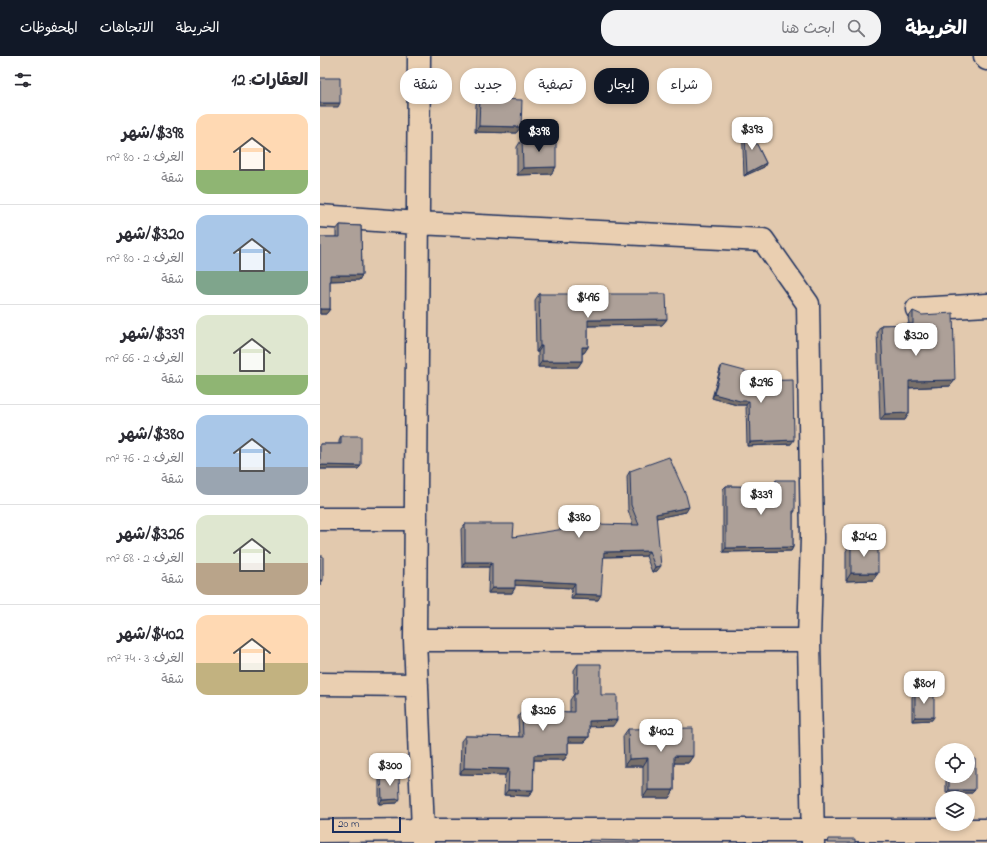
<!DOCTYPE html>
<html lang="ar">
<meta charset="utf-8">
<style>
:root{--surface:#fff;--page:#f2f2f3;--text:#2b2b33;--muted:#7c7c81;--line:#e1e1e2;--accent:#111827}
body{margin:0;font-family:"Indie Flower","Playpen Sans Arabic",sans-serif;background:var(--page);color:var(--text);direction:rtl;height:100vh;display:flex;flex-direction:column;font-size:15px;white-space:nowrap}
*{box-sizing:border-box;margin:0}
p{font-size:13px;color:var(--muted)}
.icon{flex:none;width:22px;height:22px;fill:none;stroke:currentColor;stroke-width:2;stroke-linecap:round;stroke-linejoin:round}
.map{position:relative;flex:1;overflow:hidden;direction:ltr}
.drawer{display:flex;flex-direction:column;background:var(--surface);width:320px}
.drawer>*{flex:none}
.top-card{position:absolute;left:12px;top:12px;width:380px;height:36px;direction:rtl;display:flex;gap:8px}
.fabs{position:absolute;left:615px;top:687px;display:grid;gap:8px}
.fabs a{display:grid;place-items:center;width:40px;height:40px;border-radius:50%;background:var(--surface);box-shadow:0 2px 6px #0003;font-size:20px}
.scale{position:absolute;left:12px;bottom:10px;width:69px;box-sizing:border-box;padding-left:4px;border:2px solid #1b2f5e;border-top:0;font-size:11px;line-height:14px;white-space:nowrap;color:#1b2f5e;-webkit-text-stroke:3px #eacfb1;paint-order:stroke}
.price{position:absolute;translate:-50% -34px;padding:0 9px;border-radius:8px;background:#fff;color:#222;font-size:13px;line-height:26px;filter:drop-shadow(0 1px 2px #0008)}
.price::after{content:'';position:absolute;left:50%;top:24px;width:12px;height:9px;margin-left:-6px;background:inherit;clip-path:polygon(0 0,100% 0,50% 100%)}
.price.on{background:var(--accent);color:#fff}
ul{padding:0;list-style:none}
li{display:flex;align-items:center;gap:12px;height:100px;padding:0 12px}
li+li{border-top:1px solid var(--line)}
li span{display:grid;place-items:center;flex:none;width:112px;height:80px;border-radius:12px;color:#555}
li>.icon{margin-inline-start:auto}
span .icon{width:48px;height:48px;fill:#fffc;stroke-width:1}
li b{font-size:17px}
h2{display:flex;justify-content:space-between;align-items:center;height:48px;padding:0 12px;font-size:17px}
.chip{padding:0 14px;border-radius:16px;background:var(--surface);box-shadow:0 2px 6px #0003;font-size:14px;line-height:36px}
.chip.on{background:var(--accent);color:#fff}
header{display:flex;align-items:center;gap:24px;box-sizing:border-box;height:56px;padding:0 20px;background:var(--accent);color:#fff}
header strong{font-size:19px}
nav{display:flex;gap:22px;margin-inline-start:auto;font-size:14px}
.search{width:280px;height:36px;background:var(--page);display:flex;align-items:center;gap:10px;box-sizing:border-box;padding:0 14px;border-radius:16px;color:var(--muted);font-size:15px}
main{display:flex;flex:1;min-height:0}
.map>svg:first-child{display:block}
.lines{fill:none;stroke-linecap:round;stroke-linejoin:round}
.minor-casing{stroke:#1b2f5e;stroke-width:25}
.minor{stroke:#eacfb1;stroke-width:22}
.wall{fill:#958a83;stroke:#1b2f5e}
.shaded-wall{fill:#79706a;stroke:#1b2f5e}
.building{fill:#ada098;stroke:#1b2f5e}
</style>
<header>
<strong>الخريطة</strong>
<div class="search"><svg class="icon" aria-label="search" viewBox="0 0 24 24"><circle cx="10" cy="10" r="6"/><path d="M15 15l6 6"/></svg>ابحث هنا</div>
<nav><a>الخريطة</a><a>الاتجاهات</a><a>المحفوظات</a></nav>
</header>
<main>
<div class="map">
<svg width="667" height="787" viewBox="0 0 667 787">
<rect width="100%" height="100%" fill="#e2c9ae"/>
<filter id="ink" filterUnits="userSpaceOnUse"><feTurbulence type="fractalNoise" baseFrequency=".025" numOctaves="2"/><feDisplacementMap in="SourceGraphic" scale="8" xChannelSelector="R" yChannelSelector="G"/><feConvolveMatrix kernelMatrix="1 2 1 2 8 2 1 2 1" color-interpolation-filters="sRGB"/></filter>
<g filter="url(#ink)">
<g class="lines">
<g class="minor-casing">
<path id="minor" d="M 665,0 L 667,3
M 0,160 L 98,167 L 443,184 L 488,248 L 492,482 L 489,584 L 493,787
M 597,253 L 667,249
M 0,463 L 96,463
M 95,584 L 489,584
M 0,628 L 97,629
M 0,775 L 103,774 L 95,584 L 99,0
M 103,787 L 103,774 L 667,774"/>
</g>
<use href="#minor" class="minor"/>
</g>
<path class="wall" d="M 160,42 L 201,71 L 196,77 L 155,76 L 156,48 Z
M 424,62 L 446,107 L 444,111 L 424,120 L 422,66 Z
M 202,83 L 236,111 L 231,118 L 197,119 L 197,91 Z
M 20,169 L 41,170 L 42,219 L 39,224 L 10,225 L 10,253 L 6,258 L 0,258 L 0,181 L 16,181 L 16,174 Z
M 219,238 L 347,263 L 342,269 L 268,270 L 268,291 L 264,297 L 262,297 L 262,305 L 258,311 L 218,311 L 218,296 L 216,296 L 215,244 Z
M 593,255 L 635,324 L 630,330 L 589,332 L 589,357 L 585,364 L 560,364 L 557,275 L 561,269 L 589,268 L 588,262 Z
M 402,309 L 430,325 L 471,388 L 427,390 L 426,349 L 417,349 L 392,342 L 400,313 Z
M 21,380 L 38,413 L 0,413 L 0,388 L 19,388 L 19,384 Z
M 310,415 L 366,456 L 336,462 L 337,515 L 332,516 L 326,500 L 283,501 L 278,544 L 251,543 L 252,532 L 195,529 L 192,537 L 168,537 L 169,511 L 142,511 L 141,473 L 145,468 L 193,481 L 313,469 L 308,454 L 307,420 Z
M 456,424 L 475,455 L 473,458 L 473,491 L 471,495 L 403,496 L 403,433 L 406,430 L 454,431 L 454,428 Z
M 531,488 L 558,517 L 553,524 L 526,525 L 526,495 Z
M 258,608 L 281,639 L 293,670 L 269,670 L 269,681 L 265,686 L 248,686 L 248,698 L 244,704 L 214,704 L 213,734 L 209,740 L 184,739 L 185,719 L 140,718 L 141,685 L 145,680 L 199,681 L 198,661 L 202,655 L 250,656 L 250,644 L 254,638 L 254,614 Z
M 595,637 L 612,664 L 592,665 L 592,641 Z
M 308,673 L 373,700 L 368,707 L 354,707 L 354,734 L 349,742 L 323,742 L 323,710 L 304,710 L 303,680 Z
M 61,719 L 77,747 L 59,748 L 59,723 Z
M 626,720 L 648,720 L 652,737 L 626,737 Z"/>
<path class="shaded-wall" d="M 0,47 L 20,47 L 18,51 L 0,51 Z
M 159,70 L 201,71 L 196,77 L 155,76 Z
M 446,107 L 444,111 L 424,120 L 427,117 Z
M 236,111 L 231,118 L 197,119 L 203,112 Z
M 10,219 L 42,219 L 39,224 L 7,225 Z
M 0,253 L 10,253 L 6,258 L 0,258 Z
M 347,263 L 342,269 L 263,270 L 268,264 Z
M 220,290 L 222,290 L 218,296 L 216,296 Z
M 262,291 L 268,291 L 264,297 L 257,297 Z
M 222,305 L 262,305 L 258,311 L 218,311 Z
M 635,324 L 630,330 L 584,332 L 589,325 Z
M 394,338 L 429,345 L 426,349 L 417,349 L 392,342 Z
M 589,357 L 585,364 L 560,364 L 565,358 Z
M 474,384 L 471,388 L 427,390 L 430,386 Z
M 0,409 L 41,410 L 38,413 L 0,413 Z
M 369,451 L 366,456 L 332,463 L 336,458 Z
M 473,491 L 471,495 L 403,496 L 406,492 Z
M 329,495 L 326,500 L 280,501 L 284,496 Z
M 145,506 L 172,506 L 169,511 L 142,511 Z
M 341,510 L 337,515 L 332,516 L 335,511 Z
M 531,517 L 558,517 L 553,524 L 526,525 Z
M 0,524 L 3,524 L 0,529 Z
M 195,524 L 255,527 L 252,532 L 192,529 Z
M 172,532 L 195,532 L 192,537 L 168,537 Z
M 255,538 L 281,539 L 278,544 L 251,543 Z
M 595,661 L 614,661 L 612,664 L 592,665 Z
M 297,664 L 293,670 L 265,671 L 269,665 Z
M 248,681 L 269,681 L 265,686 L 244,686 Z
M 248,698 L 244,704 L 210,704 L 214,699 Z
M 354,700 L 373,700 L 368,707 L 349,707 Z
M 328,702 L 323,710 L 304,710 L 309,703 Z
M 144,712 L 189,713 L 185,719 L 140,718 Z
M 188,734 L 213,734 L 209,740 L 184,739 Z
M 328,734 L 354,734 L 349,742 L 323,742 Z
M 629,734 L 655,734 L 652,737 L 626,737 Z
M 80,743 L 77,747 L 59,748 L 62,744 Z"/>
<path class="building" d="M 0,22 L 20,22 L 20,47 L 0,47 Z
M 160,42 L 202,44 L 201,71 L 159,70 Z
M 424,62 L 446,107 L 427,117 Z
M 202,83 L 236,83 L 236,111 L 203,112 Z
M 20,169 L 41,170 L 42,219 L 10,219 L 10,253 L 0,253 L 0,181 L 20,181 Z
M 219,238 L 346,238 L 347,263 L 268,264 L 268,291 L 262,291 L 262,305 L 222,305 L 222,290 L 220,290 Z
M 593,255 L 602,259 L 633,257 L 635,324 L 589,325 L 589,357 L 565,358 L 561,269 L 591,268 L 593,268 Z
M 402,309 L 432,317 L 430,325 L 473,324 L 474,384 L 430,386 L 429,345 L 420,345 L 394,338 Z
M 21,380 L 41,380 L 41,410 L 0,409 L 0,388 L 21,388 Z
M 349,401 L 366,439 L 369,451 L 336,458 L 341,510 L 335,511 L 329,495 L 284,496 L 281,539 L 255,538 L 255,527 L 195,524 L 195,532 L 172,532 L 172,506 L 145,506 L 145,468 L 194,468 L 193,481 L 276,468 L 319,469 L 311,449 L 310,415 Z
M 456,424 L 475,424 L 475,455 L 473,455 L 473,491 L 406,492 L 406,430 L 456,431 Z
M 531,488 L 558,488 L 558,517 L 531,517 Z
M 0,500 L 3,500 L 3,524 L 0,524 Z
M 258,608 L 281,608 L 281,639 L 297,639 L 297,664 L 269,665 L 269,681 L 248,681 L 248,698 L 214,699 L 213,734 L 188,734 L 189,713 L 144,712 L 145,680 L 203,681 L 202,655 L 254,656 L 254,638 L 257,638 Z
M 595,637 L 614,637 L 614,661 L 595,661 Z
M 373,672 L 373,700 L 354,700 L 354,734 L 328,734 L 328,702 L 309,703 L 308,673 Z
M 648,703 L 655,703 L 655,734 L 629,734 L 629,720 L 648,720 Z
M 61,719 L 79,719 L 80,743 L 62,744 Z
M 508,783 L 535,783 L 535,787 L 507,787 Z
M 269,784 L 319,785 L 319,787 L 269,787 Z"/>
</g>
</svg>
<div class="fabs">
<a><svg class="icon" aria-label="locate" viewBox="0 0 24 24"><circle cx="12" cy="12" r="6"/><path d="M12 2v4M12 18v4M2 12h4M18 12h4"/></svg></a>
<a><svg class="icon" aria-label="layers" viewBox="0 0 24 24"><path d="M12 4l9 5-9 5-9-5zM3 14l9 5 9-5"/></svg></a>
</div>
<div class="scale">20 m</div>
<b class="price" style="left:432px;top:95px">$393</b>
<b class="price on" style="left:219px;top:97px">$398</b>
<b class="price" style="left:268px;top:263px">$496</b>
<b class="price" style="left:596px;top:301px">$320</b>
<b class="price" style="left:441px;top:348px">$296</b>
<b class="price" style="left:441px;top:460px">$339</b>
<b class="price" style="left:259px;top:483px">$380</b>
<b class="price" style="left:544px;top:502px">$242</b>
<b class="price" style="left:604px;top:649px">$801</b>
<b class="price" style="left:223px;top:676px">$326</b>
<b class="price" style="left:341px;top:697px">$402</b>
<b class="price" style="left:70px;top:731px">$300</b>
<div class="top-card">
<a class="chip">شراء</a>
<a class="chip on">إيجار</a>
<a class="chip">تصفية</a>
<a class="chip">جديد</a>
<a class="chip">شقة</a>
</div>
</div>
<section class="drawer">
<h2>العقارات: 12<svg class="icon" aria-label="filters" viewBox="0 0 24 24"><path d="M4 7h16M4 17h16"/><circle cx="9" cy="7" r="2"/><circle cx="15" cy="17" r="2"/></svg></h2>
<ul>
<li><span style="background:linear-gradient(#ffd9b3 70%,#8fb573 0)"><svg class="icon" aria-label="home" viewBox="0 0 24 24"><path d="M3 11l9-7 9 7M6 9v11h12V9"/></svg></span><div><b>$398/شهر</b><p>الغرف: 2 · 80 m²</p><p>شقة</p></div></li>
<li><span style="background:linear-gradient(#a9c7e8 70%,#7fa58c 0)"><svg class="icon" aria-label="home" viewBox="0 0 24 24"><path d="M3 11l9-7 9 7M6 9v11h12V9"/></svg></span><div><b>$320/شهر</b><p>الغرف: 2 · 80 m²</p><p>شقة</p></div></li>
<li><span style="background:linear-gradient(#dfe7d0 75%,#8fb573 0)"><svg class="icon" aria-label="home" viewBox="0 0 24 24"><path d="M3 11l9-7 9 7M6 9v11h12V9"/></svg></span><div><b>$339/شهر</b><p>الغرف: 2 · 66 m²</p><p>شقة</p></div></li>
<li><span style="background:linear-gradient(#a9c7e8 65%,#9aa5b1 0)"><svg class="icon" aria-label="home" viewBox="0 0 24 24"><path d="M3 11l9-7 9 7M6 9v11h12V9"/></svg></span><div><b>$380/شهر</b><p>الغرف: 2 · 76 m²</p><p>شقة</p></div></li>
<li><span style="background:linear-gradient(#dfe7d0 60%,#b9a48a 0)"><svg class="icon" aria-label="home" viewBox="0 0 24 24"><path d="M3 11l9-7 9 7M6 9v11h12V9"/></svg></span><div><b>$326/شهر</b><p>الغرف: 2 · 68 m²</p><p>شقة</p></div></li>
<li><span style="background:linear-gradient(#ffd9b3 60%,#c2b280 0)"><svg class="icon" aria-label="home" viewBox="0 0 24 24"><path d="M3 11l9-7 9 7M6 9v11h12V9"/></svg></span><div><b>$402/شهر</b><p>الغرف: 3 · 74 m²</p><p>شقة</p></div></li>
</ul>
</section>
</main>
